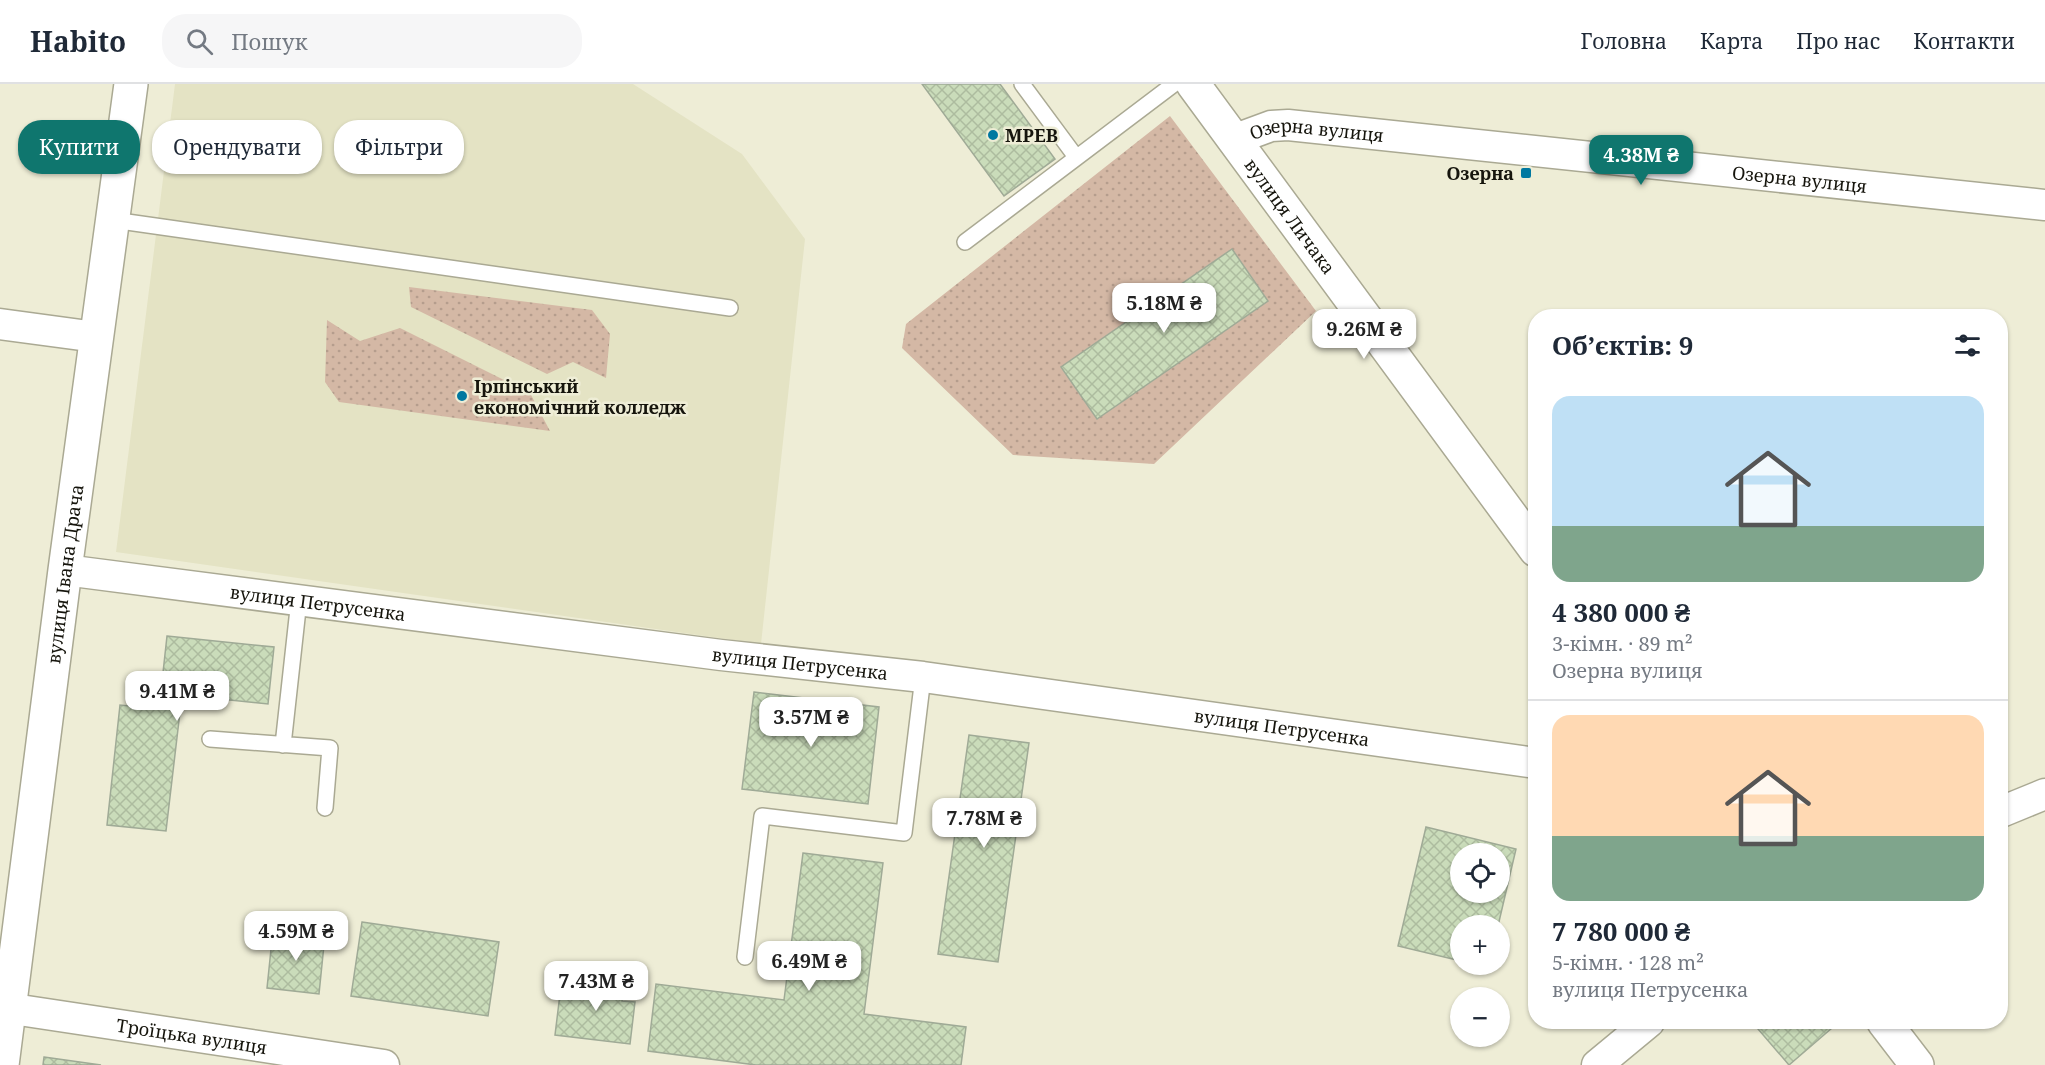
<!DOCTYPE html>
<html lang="uk">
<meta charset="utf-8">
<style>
:root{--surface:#fff;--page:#f6f6f7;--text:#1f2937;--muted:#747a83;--line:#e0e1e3;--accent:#0f766e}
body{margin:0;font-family:"Noto Serif",serif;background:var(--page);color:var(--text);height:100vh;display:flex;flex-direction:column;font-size:22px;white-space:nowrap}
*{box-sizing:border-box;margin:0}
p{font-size:20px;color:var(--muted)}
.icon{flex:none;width:33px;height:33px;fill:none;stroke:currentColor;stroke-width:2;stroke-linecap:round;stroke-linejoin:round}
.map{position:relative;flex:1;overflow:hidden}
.details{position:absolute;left:1528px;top:225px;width:480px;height:720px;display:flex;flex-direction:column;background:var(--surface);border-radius:24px;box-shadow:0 2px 4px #0004}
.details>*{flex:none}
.guide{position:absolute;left:18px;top:36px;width:570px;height:54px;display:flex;gap:12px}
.fabs{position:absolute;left:1450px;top:759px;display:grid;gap:12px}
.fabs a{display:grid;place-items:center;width:60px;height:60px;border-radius:50%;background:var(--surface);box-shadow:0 2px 4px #0004;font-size:30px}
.price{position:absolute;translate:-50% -51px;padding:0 14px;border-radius:12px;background:#fff;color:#222;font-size:20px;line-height:39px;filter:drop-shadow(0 2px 3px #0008)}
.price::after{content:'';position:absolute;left:50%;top:36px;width:18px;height:14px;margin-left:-9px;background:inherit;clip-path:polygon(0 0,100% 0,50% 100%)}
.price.active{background:var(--accent);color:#fff}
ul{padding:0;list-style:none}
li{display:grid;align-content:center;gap:12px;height:318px;padding:0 24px}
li+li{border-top:2px solid var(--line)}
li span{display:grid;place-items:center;height:186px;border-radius:18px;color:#555}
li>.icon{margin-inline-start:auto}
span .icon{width:108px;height:108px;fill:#fffc;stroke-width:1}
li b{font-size:26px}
h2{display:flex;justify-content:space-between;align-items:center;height:72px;padding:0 24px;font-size:26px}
.pill{padding:0 21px;border-radius:24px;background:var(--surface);box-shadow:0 2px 4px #0004;font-size:21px;line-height:54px}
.pill.active{background:var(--accent);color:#fff}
header{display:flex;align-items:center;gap:36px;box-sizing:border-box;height:84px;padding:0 30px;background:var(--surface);border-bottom:2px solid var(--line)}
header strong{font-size:28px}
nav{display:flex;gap:33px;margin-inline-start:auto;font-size:21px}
.search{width:420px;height:54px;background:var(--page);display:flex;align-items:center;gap:15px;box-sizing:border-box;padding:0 21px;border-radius:24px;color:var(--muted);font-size:22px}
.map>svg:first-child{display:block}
.built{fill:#e4e3c4}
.grass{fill:url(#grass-dots)}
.building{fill:url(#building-cross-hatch);stroke:#9faa96;stroke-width:1.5;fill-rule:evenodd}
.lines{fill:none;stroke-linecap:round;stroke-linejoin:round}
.service-casing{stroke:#aaa993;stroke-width:18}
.minor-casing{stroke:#aaa993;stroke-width:33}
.tertiary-casing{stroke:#aaa993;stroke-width:36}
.secondary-casing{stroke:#aaa993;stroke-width:36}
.service{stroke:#fff;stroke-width:15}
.minor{stroke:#fff;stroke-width:30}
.tertiary{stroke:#fff;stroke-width:33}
.secondary{stroke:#fff;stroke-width:33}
.poi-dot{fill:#0078a0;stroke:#eeedd6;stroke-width:2}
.labels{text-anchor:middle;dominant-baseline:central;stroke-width:5;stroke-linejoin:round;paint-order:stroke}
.poi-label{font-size:18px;font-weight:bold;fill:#16150d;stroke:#eeedd6;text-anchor:start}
.street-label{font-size:18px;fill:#16150d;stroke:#eeedd6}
</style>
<header>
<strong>Habito</strong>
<div class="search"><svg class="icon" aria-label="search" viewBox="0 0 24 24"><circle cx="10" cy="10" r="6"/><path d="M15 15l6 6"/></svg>Пошук</div>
<nav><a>Головна</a><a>Карта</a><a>Про нас</a><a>Контакти</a></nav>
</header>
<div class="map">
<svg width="2045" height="981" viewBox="0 0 2045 981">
<defs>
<pattern id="grass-dots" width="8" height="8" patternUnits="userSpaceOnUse" patternTransform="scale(1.5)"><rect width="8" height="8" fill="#d4b8a5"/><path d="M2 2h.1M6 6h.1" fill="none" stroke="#b59d8d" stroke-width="1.8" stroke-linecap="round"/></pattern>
<pattern id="building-cross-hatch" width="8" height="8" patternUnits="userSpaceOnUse" patternTransform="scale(1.5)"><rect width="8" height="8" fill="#cadcba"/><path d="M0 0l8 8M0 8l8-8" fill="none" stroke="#adbc9f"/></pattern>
</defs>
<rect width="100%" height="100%" fill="#eeedd6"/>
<path class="built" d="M 175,0 L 633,0 L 742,70 L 805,155 L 761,560 L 116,468 Z"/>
<path class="grass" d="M 1170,32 L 1316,227 L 1154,380 L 1013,371 L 902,264 L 906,240 Z
M 409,203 L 592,226 L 610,250 L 606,294 L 573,278 L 547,290 L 411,223 Z
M 327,236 L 360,257 L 400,244 L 530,309 L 550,347 L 339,318 L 325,298 Z"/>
<path class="building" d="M 922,0 L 1000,0 L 1055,75 L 1004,112 Z
M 1232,165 L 1268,217 L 1097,335 L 1061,283 Z
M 167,552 L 274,563 L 268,620 L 182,611 L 166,747 L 107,741 L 120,621 L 159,625 Z
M 754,608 L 879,623 L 868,720 L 742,705 Z
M 969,651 L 1029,659 L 998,878 L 938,870 Z
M 1426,743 L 1516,765 L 1498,842 L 1461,842 L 1461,877 L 1398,862 ZM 1461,770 L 1500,770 L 1500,808 L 1461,808 Z
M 803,769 L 883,779 L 864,930 L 966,943 L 961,981 L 756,981 L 648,967 L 656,900 L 784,916 Z
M 362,838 L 499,858 L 488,932 L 351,912 Z
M 273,846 L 325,851 L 319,910 L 267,904 Z
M 575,892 L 623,897 L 622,917 L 635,918 L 630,960 L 555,951 L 560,910 L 573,911 Z
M 1752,938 L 1826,938 L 1832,944 L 1789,981 Z
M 44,973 L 101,981 L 43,981 Z"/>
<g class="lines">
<g class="service-casing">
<path id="service" d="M 1022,0 L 1076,73
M 113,136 L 730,224
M 965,158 L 1174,0
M 210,655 L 330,664 L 325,724
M 283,661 L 299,516
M 745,873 L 762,732 L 904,749 L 923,593"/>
</g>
<g class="minor-casing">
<g id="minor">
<path id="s1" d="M 1233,56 L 1271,42 L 1288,41 L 2045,121"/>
<path d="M 0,240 L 96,253"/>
<path id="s2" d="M 65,486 L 721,571 L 923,593 L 1536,679"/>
<path d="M 2001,728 L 2045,710"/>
<path id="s3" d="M 0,923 L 384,981"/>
<path d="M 1597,981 L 1649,938"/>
</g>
</g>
<g class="tertiary-casing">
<g id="tertiary">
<path id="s4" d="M 2,981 L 65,486 L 131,0"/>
</g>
</g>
<g class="secondary-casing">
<g id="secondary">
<path id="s5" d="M 1193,0 L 1536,466"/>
<path d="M 1884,938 L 1917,981"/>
</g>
</g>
<use href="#service" class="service"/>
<use href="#minor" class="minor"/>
<use href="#tertiary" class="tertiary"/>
<use href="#secondary" class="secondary"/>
</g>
<g class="poi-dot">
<circle cx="993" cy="51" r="6"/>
<rect x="1520" y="83" width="12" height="12" rx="3"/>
<circle cx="462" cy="312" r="6"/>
</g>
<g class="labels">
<g class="poi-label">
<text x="1005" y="51">МРЕВ</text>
<text x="1514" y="89" text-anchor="end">Озерна</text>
<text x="474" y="302">Ірпінський<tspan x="474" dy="21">економічний колледж</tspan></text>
</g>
<g class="street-label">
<text stroke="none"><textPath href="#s1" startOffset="86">Озерна вулиця</textPath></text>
<text stroke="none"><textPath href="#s1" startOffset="572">Озерна вулиця</textPath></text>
<text stroke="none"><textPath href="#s5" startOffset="164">вулиця Личака</textPath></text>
<text stroke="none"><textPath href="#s4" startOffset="495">вулиця Івана Драча</textPath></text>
<text stroke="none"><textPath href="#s2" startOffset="255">вулиця Петрусенка</textPath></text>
<text stroke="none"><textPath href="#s2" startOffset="741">вулиця Петрусенка</textPath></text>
<text stroke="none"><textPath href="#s2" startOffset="1227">вулиця Петрусенка</textPath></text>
<text stroke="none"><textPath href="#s3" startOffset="194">Троїцька вулиця</textPath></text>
</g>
</g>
</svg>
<div class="fabs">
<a><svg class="icon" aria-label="locate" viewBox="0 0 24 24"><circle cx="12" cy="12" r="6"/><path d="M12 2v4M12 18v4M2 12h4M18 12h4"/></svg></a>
<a>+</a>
<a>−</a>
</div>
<b class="price active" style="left:1641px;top:102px">4.38M ₴</b>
<b class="price" style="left:1164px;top:250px">5.18M ₴</b>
<b class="price" style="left:1364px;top:276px">9.26M ₴</b>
<b class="price" style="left:177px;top:638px">9.41M ₴</b>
<b class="price" style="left:811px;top:664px">3.57M ₴</b>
<b class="price" style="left:984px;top:765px">7.78M ₴</b>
<b class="price" style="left:296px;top:878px">4.59M ₴</b>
<b class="price" style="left:809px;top:908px">6.49M ₴</b>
<b class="price" style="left:596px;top:928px">7.43M ₴</b>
<div class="guide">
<a class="pill active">Купити</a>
<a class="pill">Орендувати</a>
<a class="pill">Фільтри</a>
</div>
<section class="details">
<h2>Об’єктів: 9<svg class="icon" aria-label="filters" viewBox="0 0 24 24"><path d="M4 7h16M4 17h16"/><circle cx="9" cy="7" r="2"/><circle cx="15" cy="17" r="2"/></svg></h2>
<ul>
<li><span style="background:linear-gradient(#bfe0f5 70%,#7fa58c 0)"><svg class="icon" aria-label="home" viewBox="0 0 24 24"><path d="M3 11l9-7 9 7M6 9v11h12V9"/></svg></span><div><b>4 380 000 ₴</b><p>3-кімн. · 89 m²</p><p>Озерна вулиця</p></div></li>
<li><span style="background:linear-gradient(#ffd9b3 65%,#7fa58c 0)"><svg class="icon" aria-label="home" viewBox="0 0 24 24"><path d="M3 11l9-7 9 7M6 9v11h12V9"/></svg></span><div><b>7 780 000 ₴</b><p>5-кімн. · 128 m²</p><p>вулиця Петрусенка</p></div></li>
</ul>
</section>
</div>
